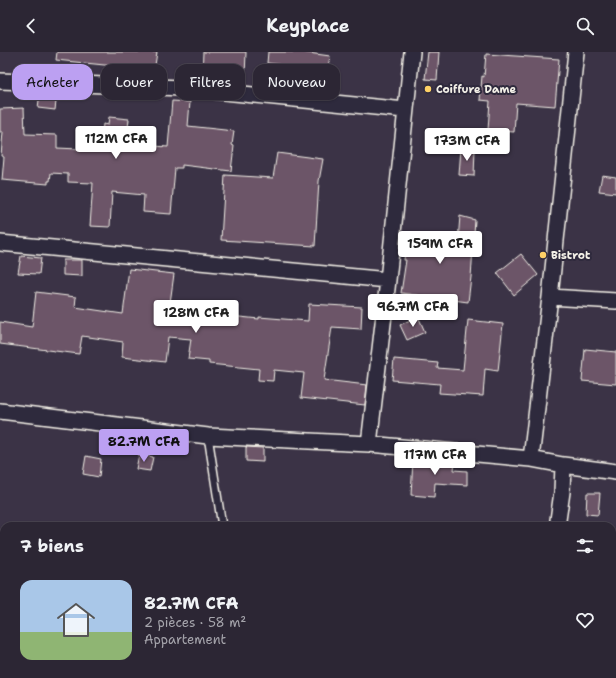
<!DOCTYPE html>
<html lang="fr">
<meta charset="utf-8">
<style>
:root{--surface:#2c2634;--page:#383240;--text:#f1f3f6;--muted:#a6a5ac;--line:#48434f;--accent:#bca0f2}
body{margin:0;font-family:"Shantell Sans",sans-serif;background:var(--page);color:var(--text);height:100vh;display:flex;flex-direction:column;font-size:15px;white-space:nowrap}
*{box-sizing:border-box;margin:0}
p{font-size:13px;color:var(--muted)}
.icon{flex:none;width:22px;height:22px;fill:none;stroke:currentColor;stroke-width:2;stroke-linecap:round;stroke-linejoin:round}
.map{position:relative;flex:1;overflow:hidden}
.drawer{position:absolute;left:0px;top:470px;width:616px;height:156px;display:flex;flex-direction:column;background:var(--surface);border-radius:12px 12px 0 0;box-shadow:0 1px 3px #0004,0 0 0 1px var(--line)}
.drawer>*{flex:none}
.banner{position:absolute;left:12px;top:12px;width:400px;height:36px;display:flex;gap:8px}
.price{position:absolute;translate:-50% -34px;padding:0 9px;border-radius:4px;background:#fff;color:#222;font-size:13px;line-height:26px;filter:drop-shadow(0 1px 2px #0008)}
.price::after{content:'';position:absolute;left:50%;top:24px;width:12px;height:9px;margin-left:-6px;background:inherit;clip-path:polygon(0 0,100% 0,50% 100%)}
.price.on{background:var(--accent);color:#111}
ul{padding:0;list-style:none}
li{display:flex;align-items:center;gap:12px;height:100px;padding:0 20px}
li+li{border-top:1px solid var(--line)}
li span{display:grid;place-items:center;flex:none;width:112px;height:80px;border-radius:12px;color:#555}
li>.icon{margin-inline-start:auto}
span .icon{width:48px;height:48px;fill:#fffc;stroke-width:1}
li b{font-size:17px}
h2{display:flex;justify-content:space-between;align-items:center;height:48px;padding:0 20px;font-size:17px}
.chip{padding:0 14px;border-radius:12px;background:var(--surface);box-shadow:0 1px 3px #0004,0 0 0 1px var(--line);font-size:14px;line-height:36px}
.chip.on{background:var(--accent);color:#111}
header{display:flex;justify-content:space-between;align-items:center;height:52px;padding:0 20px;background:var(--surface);font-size:18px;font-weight:700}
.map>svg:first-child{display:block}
.building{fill:#6c5568;stroke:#f4f1e8}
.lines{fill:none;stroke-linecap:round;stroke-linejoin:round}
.service-casing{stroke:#f4f1e8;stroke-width:10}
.minor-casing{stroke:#f4f1e8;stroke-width:18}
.service{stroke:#2f2a3d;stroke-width:7}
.minor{stroke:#2f2a3d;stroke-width:15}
.poi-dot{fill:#ffd166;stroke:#2f2a3d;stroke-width:1.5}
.labels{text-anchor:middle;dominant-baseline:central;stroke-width:4;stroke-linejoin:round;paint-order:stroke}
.poi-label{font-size:11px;font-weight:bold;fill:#f4f1e8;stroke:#2f2a3d;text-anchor:start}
</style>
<header><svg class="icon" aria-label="back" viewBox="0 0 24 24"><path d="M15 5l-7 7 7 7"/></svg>Keyplace<svg class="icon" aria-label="search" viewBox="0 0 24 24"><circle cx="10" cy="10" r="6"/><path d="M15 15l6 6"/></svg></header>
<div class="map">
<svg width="616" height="626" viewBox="0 0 616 626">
<rect width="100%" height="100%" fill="#3b3346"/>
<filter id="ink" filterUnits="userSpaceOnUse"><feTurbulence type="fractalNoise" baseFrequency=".025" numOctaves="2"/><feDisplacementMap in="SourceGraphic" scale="8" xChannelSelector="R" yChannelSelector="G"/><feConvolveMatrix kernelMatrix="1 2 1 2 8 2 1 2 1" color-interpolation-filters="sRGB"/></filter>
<g filter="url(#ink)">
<path class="building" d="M 57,0 L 157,0 L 154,20 L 114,16 L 114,14 L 56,8 Z
M 203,0 L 246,0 L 245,25 L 202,23 Z
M 268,0 L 301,0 L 330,4 L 326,28 L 283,22 L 284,13 L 267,11 Z
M 428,0 L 439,0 L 437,28 L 425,27 Z
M 486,2 L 559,7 L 555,54 L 516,51 L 514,80 L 488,78 L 490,49 L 480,48 L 482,24 L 484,25 Z
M 40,40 L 57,41 L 55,58 L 38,56 Z
M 172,49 L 190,50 L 188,74 L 234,79 L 232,93 L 234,94 L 231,119 L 182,113 L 182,116 L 175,116 L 171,162 L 143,160 L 144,143 L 112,140 L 110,175 L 90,174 L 93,131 L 68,130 L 68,122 L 51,121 L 50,129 L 48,129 L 48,132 L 2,128 L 4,105 L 1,104 L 3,80 L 0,80 L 0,57 L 24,56 L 25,82 L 57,83 L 57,96 L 100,98 L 103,72 L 108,73 L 109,65 L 129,67 L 128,76 L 140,77 L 139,93 L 168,95 Z
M 461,96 L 475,97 L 474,124 L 459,123 Z
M 277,101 L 323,107 L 319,129 L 315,194 L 221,188 L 225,123 L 273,126 Z
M 602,123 L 616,125 L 616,141 L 599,139 Z
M 460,164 L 475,168 L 471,225 L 468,250 L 401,241 L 406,208 L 404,208 L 407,183 L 458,189 Z
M 521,202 L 538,223 L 514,243 L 497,221 Z
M 21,204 L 41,206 L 39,222 L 18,221 Z
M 63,208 L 82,208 L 82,224 L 63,223 Z
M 129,217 L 174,222 L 170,251 L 212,255 L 211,262 L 259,267 L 259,265 L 308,269 L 309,252 L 362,255 L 361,277 L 332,275 L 324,328 L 367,333 L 365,353 L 301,346 L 304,321 L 274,318 L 273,329 L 258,328 L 259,317 L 209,312 L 209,309 L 188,307 L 191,287 L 168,285 L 165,310 L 122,305 L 123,290 L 82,284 L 79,302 L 0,292 L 0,270 L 32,275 L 36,240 L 76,245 L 75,255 L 123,262 Z
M 418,264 L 425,280 L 407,288 L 400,273 Z
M 468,268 L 503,272 L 498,319 L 485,317 L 483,344 L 439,341 L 440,332 L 392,328 L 394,307 L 438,311 L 437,316 L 463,318 Z
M 585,297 L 616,300 L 616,332 L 582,329 Z
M 246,395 L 263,396 L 263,410 L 246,409 Z
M 139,402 L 153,405 L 150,419 L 136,417 Z
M 86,404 L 101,407 L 99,425 L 83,422 Z
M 413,408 L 455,409 L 454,418 L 467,419 L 467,433 L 435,431 L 434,445 L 411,443 Z
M 587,441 L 600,441 L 598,463 L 586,462 Z"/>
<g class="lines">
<g class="service-casing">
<path id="service" d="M 208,384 L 222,474"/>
</g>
<g class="minor-casing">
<path id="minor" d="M 0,29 L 183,36 L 405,58
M 0,191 L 388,228
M 550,245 L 616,249
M 0,359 L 208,384 L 369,392 L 531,407 L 563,413 L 616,420
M 369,392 L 388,228 L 412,0
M 531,407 L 550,245 L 576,0
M 559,474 L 558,468 L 562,440 L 563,413
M 612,591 L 616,615
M 123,626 L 123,622"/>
</g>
<use href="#service" class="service"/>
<use href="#minor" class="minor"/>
</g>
</g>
<g class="poi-dot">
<circle cx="428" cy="37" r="4"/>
<circle cx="543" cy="203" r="4"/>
</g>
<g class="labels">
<g class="poi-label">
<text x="436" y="37">Coiffure Dame</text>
<text x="551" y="203">Bistrot</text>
</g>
</g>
</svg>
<b class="price" style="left:116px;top:108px">112M CFA</b>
<b class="price" style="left:467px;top:110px">173M CFA</b>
<b class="price" style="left:440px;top:213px">159M CFA</b>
<b class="price" style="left:413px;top:276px">96.7M CFA</b>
<b class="price" style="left:196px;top:282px">128M CFA</b>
<b class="price on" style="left:144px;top:411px">82.7M CFA</b>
<b class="price" style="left:435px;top:424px">117M CFA</b>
<div class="banner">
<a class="chip on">Acheter</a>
<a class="chip">Louer</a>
<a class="chip">Filtres</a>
<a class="chip">Nouveau</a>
</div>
<section class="drawer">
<h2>7 biens<svg class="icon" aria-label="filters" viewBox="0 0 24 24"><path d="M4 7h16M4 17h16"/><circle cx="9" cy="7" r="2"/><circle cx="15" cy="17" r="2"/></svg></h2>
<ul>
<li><span style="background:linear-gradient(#a9c7e8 65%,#8fb573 0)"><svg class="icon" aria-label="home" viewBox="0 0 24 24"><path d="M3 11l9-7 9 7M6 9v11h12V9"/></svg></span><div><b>82.7M CFA</b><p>2 pièces · 58 m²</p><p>Appartement</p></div><svg class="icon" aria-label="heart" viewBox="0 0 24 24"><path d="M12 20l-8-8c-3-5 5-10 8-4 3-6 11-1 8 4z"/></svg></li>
</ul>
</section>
</div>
